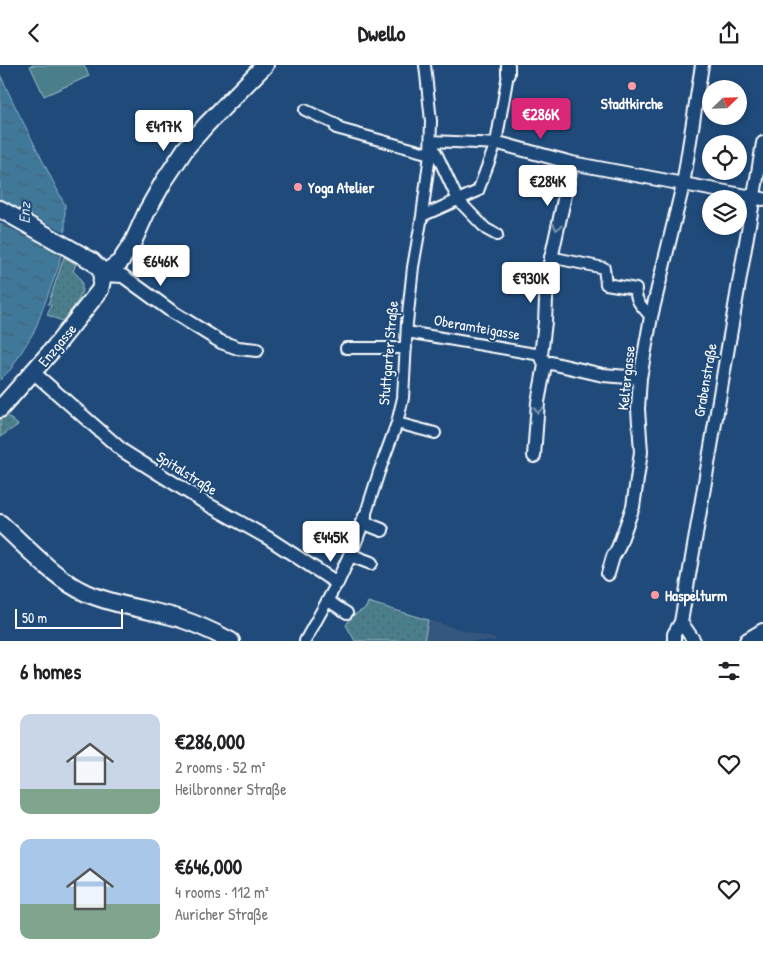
<!DOCTYPE html>
<meta charset="utf-8">
<style>
:root{--surface:#fff;--page:#f6f6f6;--text:#202124;--muted:#757577;--accent:#db2777}
body{margin:0;font-family:"Patrick Hand",sans-serif;background:var(--page);color:var(--text);height:100vh;display:flex;flex-direction:column;font-size:19px;white-space:nowrap}
*{box-sizing:border-box;margin:0}
p{font-size:16px;color:var(--muted)}
.icon{flex:none;width:28px;height:28px;fill:none;stroke:currentColor;stroke-width:2;stroke-linecap:round;stroke-linejoin:round}
.map{position:relative;height:576px;overflow:hidden}
.side{display:flex;flex-direction:column;background:var(--surface);flex:1}
.side>*{flex:none}
.needle{width:32px;rotate:67deg}
.tools{position:absolute;left:702px;top:15px;display:grid;gap:10px}
.tools a{display:grid;place-items:center;width:45px;height:45px;border-radius:50%;background:var(--surface);box-shadow:0 2px 8px #0003;font-size:25px}
.scale{position:absolute;left:15px;bottom:12px;width:108px;box-sizing:border-box;padding-left:5px;border:2px solid #fff;border-top:0;font-size:14px;line-height:18px;white-space:nowrap;color:#fff;-webkit-text-stroke:4px #1f4a7a;paint-order:stroke}
.price{position:absolute;translate:-50% -42px;padding:0 11px;border-radius:5px;background:#fff;color:#222;font-size:16px;line-height:32px;filter:drop-shadow(0 1px 2px #0008)}
.price::after{content:'';position:absolute;left:50%;top:30px;width:15px;height:11px;margin-left:-8px;background:inherit;clip-path:polygon(0 0,100% 0,50% 100%)}
.price.on{background:var(--accent);color:#fff}
ul{padding:0;list-style:none}
li{display:flex;align-items:center;gap:15px;height:125px;padding:0 20px}
li span{display:grid;place-items:center;flex:none;width:140px;height:100px;border-radius:10px;color:#555}
li>.icon{margin-inline-start:auto}
span .icon{width:60px;height:60px;fill:#fffc;stroke-width:1}
li b{font-size:21px}
h2{display:flex;justify-content:space-between;align-items:center;height:60px;padding:0 20px;font-size:21px}
header{display:flex;justify-content:space-between;align-items:center;height:65px;padding:0 20px;background:var(--surface);font-size:22px;font-weight:800}
.map>svg:first-child{display:block}
.built{fill:#35577e}
.grass{fill:url(#grass-dots);stroke:#a5bec5}
.pitch{fill:#4b7e8b;stroke:#a5bec5}
.water{fill:url(#water-ripples);stroke:#8caec2}
.pier{fill:#1f4a7a}
.lines{fill:none;stroke-linecap:round;stroke-linejoin:round}
.pedestrian-casing{stroke:#fff;stroke-width:14}
.minor-casing{stroke:#fff;stroke-width:16}
.tertiary-casing{stroke:#fff;stroke-width:20}
.pedestrian{stroke:#1f4a7a;stroke-width:10}
.minor{stroke:#1f4a7a;stroke-width:12}
.tertiary{stroke:#1f4a7a;stroke-width:16}
.oneway{stroke:#7992af}
.poi-dot{fill:#ff9aa2;stroke:#1f4a7a;stroke-width:2}
.labels{text-anchor:middle;dominant-baseline:central;stroke-width:4;stroke-linejoin:round;paint-order:stroke}
.poi-label{font-size:15px;font-weight:bold;fill:#fff;stroke:#1f4a7a;text-anchor:start}
.street-label{font-size:15px;fill:#fff;stroke:#1f4a7a}
.water-label{font-size:16px;font-style:italic;fill:#cfdde6;stroke:#1f4a7a}
</style>
<header><svg class="icon" aria-label="back" viewBox="0 0 24 24"><path d="M15 5l-7 7 7 7"/></svg>Dwello<svg class="icon" aria-label="share" viewBox="0 0 24 24"><path d="M12 15V3M7 8l5-5 5 5M5 13v7h14v-7"/></svg></header>
<div class="map">
<svg width="763" height="576" viewBox="0 0 763 576">
<defs>
<pattern id="grass-dots" width="8" height="8" patternUnits="userSpaceOnUse" patternTransform="scale(1.25)"><rect width="8" height="8" fill="#4b7e8b"/><path d="M2 2h.1M6 6h.1" fill="none" stroke="#4c656c" stroke-width="1.8" stroke-linecap="round"/></pattern>
<pattern id="water-ripples" width="26" height="14" patternUnits="userSpaceOnUse" patternTransform="scale(1.25)"><rect width="26" height="14" fill="#3f7899"/><path d="M2 4q2-2 4 0t4 0M15 11q2-2 4 0t4 0" fill="none" stroke="#46606f"/></pattern>
</defs>
<rect width="100%" height="100%" fill="#1f4a7a"/>
<filter id="ink" filterUnits="userSpaceOnUse"><feTurbulence type="fractalNoise" baseFrequency=".02" numOctaves="2"/><feDisplacementMap in="SourceGraphic" scale="10" xChannelSelector="R" yChannelSelector="G"/><feConvolveMatrix kernelMatrix="1 2 1 2 8 2 1 2 1" color-interpolation-filters="sRGB"/></filter>
<g filter="url(#ink)">
<path class="built" d="M 428,555 L 495,574 L 496,576 L 424,576 Z"/>
<path class="grass" d="M 64,192 L 76,199 L 73,206 C 94,223 74,241 62,256 L 47,250 L 51,240 L 48,239 Z
M 5,349 L 18,360 L 0,372 L 0,355 Z
M 368,537 L 428,555 L 424,576 L 355,576 L 346,560 L 352,551 L 366,543 Z"/>
<path class="pitch" d="M 33,0 L 84,0 L 89,11 L 44,31 L 30,1 Z"/>
<path class="water" d="M 0,9 L 14,39 L 65,140 L 65,164 L 59,200 L 35,265 L 11,304 L 0,315 Z"/>
<path class="pier" d="M 0,134 L 67,168 L 63,190 L 0,158 Z"/>
<g class="lines">
<g class="pedestrian-casing">
<path id="pedestrian" d="M 305,45 L 337,60 L 336,63 L 430,89
M 431,76 L 500,79
M 432,79 L 458,135 L 486,164 L 497,170
M 422,151 L 478,126 L 496,78 L 508,9
M 550,192 L 604,203 L 606,219 L 636,224 C 634,236 644,243 651,252
M 407,267 L 541,290
M 346,283 L 406,283
M 397,358 L 435,368
M 365,451 L 379,407 L 397,358 L 403,333 L 407,258 L 413,202 L 422,151 L 430,89 L 431,56 L 425,0
M 328,536 L 347,548
M 305,576 L 337,518"/>
</g>
<g class="minor-casing">
<path id="minor" d="M 508,9 L 508,0
M 502,79 L 572,98 L 763,134
M 102,210 L 123,211 L 171,246 L 221,277 L 238,283 L 257,285
M 545,300 L 551,298 L 603,310 L 640,313
M 33,307 L 123,386 L 207,439 L 268,473 L 337,518 L 350,490 L 365,451
M 534,391 L 538,337 L 545,300 L 541,290 L 545,257 L 547,212 L 572,98
M 362,457 L 382,465
M 350,490 L 371,498
M 608,509 L 613,492 L 618,483 L 633,442 L 641,387 L 638,344 L 640,313 L 651,252 L 683,120 L 702,0
M 681,557 L 694,576
M 674,576 L 674,569 L 681,557 L 763,78"/>
</g>
<g class="tertiary-casing">
<path id="tertiary" d="M 0,144 L 92,196 L 101,205 L 102,215 L 100,225 L 54,283 L 0,344
M 102,210 L 120,197 L 133,177 L 147,146 L 164,116 L 186,83 L 206,60 L 265,0
M 0,458 C 25,480 56,515 86,528 C 116,541 148,544 178,553 C 197,559 214,567 231,576
M 748,576 L 763,567"/>
</g>
<use href="#pedestrian" class="pedestrian"/>
<use href="#minor" class="minor"/>
<use href="#tertiary" class="tertiary"/>
</g>
<defs><path id="oneway-chevron" d="M-2-3.5L2.5 0L-2 3.5" fill="none" stroke-width="1.6" stroke-linecap="round" stroke-linejoin="round" transform="scale(1.25)"/></defs>
<g class="oneway">
<use href="#oneway-chevron" transform="translate(557 162) rotate(103)"/>
<use href="#oneway-chevron" transform="translate(538 345) rotate(94)"/>
</g>
</g>
<g class="poi-dot">
<circle cx="632" cy="21" r="5"/>
<circle cx="298" cy="122" r="5"/>
<circle cx="655" cy="530" r="5"/>
</g>
<g class="labels">
<g class="poi-label">
<text x="632" y="38" text-anchor="middle">Stadtkirche</text>
<text x="308" y="122">Yoga Atelier</text>
<text x="665" y="530">Haspelturm</text>
</g>
<g class="street-label">
<text transform="translate(477 262) rotate(10)">Oberamteigasse</text>
<text transform="translate(57 280) rotate(-50)">Enzgasse</text>
<text transform="translate(388 288) rotate(-85)">Stuttgarter Straße</text>
<text transform="translate(626 313) rotate(-84)">Keltergasse</text>
<text transform="translate(705 315) rotate(-80)">Grabenstraße</text>
<text transform="translate(187 408) rotate(32)">Spitalstraße</text>
</g>
<g class="water-label">
<text transform="translate(24 148) rotate(-88)">Enz</text>
</g>
</g>
</svg>
<div class="tools">
<a><svg class="needle" viewBox="-14 -14 28 28"><path d="M0-13l5 13h-10z" fill="#e53935"/><path d="M0 13l5-13h-10z" fill="#757577"/></svg></a>
<a><svg class="icon" aria-label="locate" viewBox="0 0 24 24"><circle cx="12" cy="12" r="6"/><path d="M12 2v4M12 18v4M2 12h4M18 12h4"/></svg></a>
<a><svg class="icon" aria-label="layers" viewBox="0 0 24 24"><path d="M12 4l9 5-9 5-9-5zM3 14l9 5 9-5"/></svg></a>
</div>
<div class="scale">50 m</div>
<b class="price on" style="left:541px;top:75px">€286K</b>
<b class="price" style="left:164px;top:87px">€417K</b>
<b class="price" style="left:548px;top:142px">€284K</b>
<b class="price" style="left:161px;top:222px">€646K</b>
<b class="price" style="left:531px;top:239px">€930K</b>
<b class="price" style="left:331px;top:498px">€445K</b>
</div>
<section class="side">
<h2>6 homes<svg class="icon" aria-label="filters" viewBox="0 0 24 24"><path d="M4 7h16M4 17h16"/><circle cx="9" cy="7" r="2"/><circle cx="15" cy="17" r="2"/></svg></h2>
<ul>
<li><span style="background:linear-gradient(#c9d6e8 75%,#7fa58c 0)"><svg class="icon" aria-label="home" viewBox="0 0 24 24"><path d="M3 11l9-7 9 7M6 9v11h12V9"/></svg></span><div><b>€286,000</b><p>2 rooms · 52 m²</p><p>Heilbronner Straße</p></div><svg class="icon" aria-label="heart" viewBox="0 0 24 24"><path d="M12 20l-8-8c-3-5 5-10 8-4 3-6 11-1 8 4z"/></svg></li>
<li><span style="background:linear-gradient(#a9c7e8 65%,#7fa58c 0)"><svg class="icon" aria-label="home" viewBox="0 0 24 24"><path d="M3 11l9-7 9 7M6 9v11h12V9"/></svg></span><div><b>€646,000</b><p>4 rooms · 112 m²</p><p>Auricher Straße</p></div><svg class="icon" aria-label="heart" viewBox="0 0 24 24"><path d="M12 20l-8-8c-3-5 5-10 8-4 3-6 11-1 8 4z"/></svg></li>
</ul>
</section>
